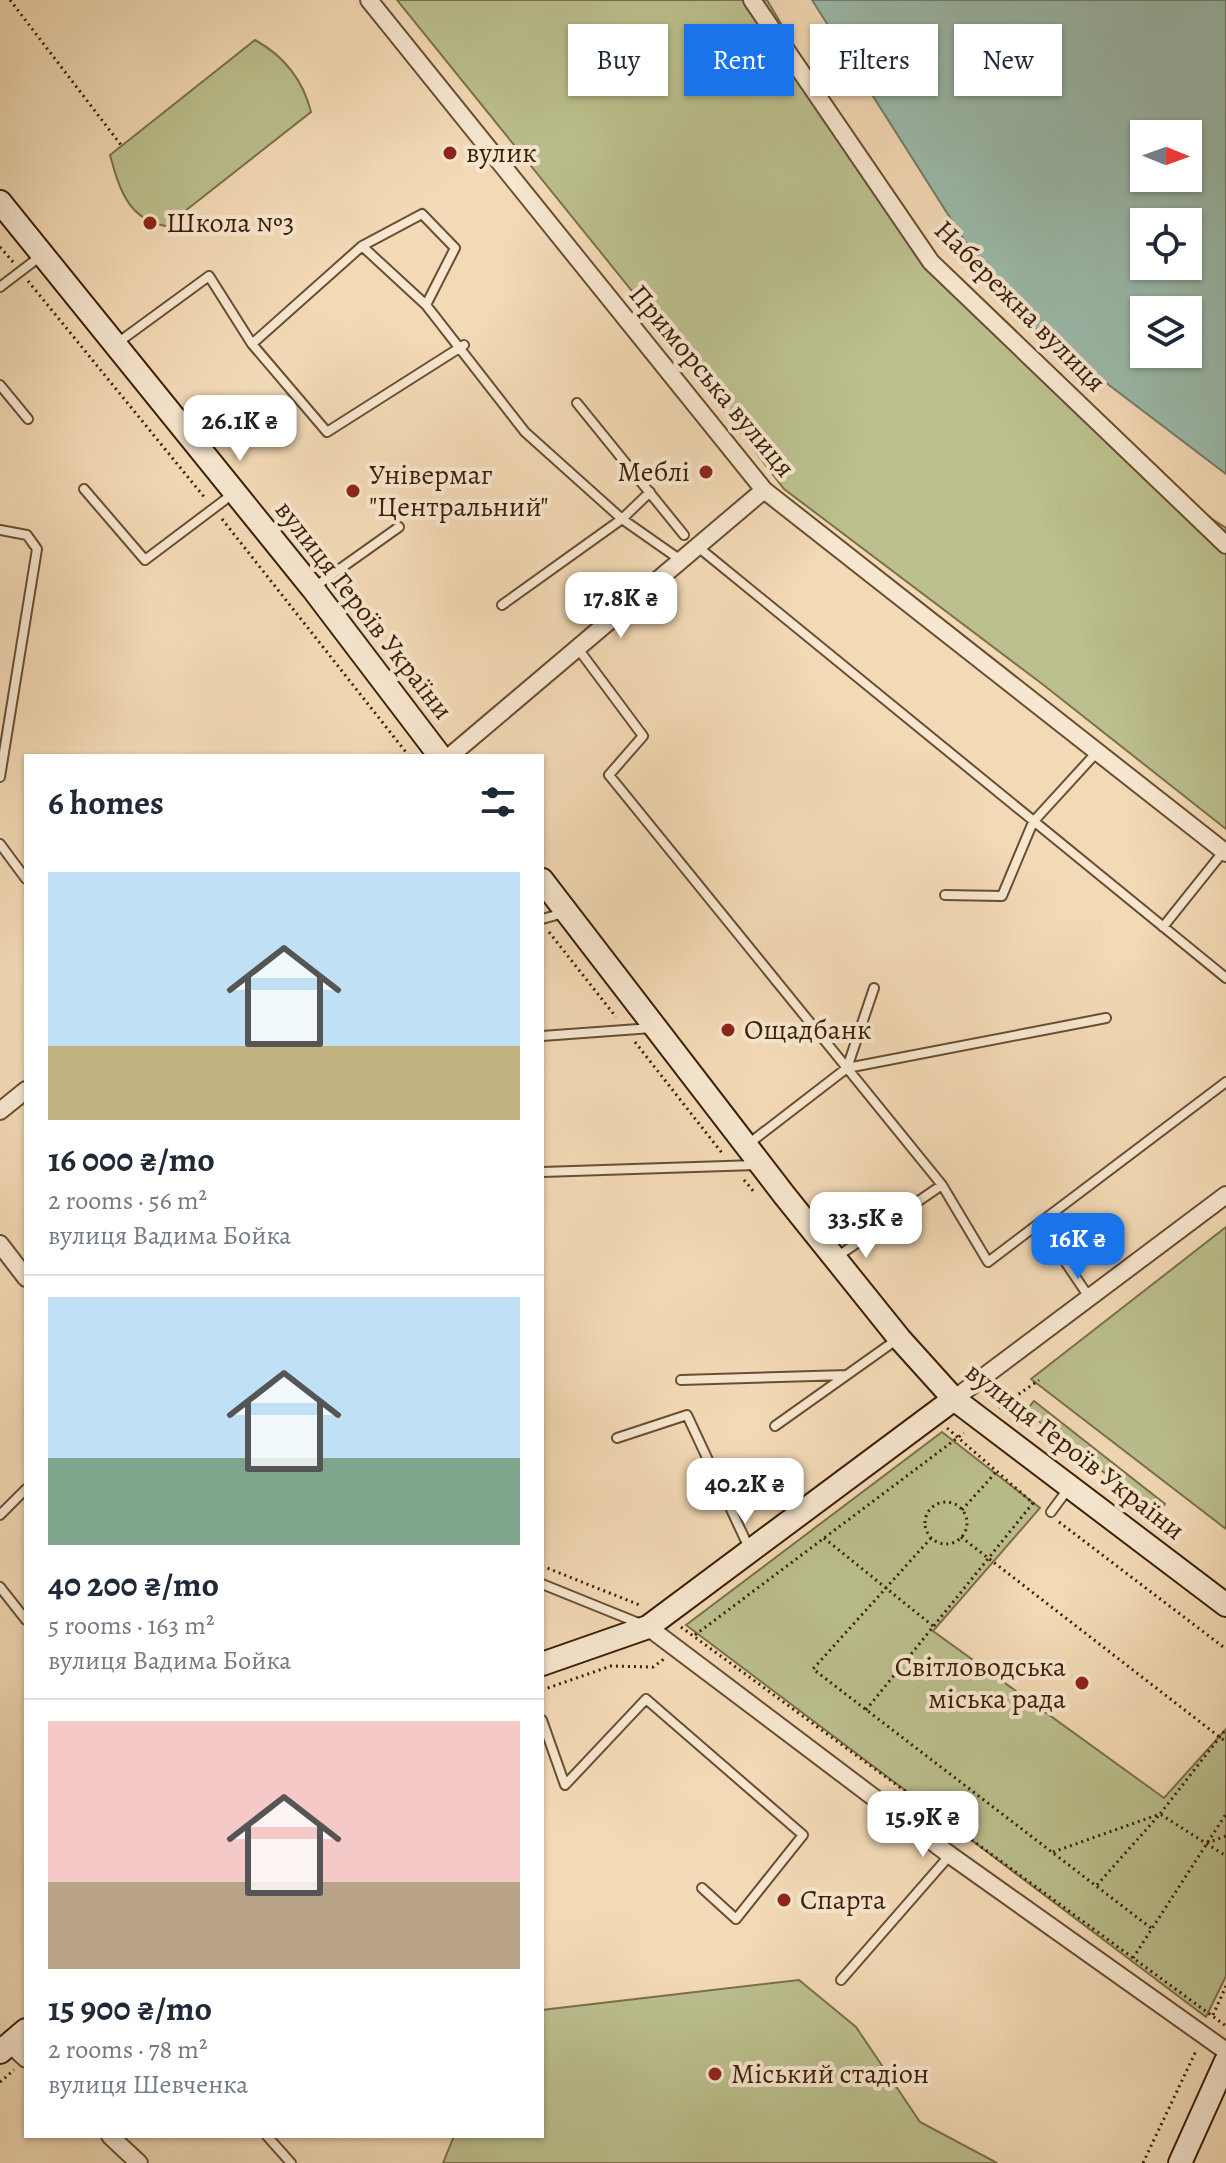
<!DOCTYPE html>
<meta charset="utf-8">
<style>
:root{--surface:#fff;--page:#f6f6f7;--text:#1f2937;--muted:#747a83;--line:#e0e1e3;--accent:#1a73e8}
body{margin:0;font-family:Alegreya,serif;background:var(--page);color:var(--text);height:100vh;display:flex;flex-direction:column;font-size:30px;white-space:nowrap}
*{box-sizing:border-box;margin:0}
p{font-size:26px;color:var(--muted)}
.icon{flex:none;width:44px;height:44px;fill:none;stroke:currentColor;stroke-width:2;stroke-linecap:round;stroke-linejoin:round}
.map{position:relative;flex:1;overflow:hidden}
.side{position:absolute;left:24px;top:754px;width:520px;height:1384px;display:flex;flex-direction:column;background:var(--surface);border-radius:0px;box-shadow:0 2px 6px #0004}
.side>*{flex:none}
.top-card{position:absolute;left:568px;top:24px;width:538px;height:72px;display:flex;gap:16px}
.needle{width:52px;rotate:91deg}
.buttons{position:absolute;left:1130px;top:120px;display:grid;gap:16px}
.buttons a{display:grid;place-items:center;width:72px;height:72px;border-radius:0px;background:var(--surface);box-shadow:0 2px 6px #0004;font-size:40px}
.price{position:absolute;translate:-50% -68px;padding:0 18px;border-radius:16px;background:#fff;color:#222;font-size:26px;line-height:52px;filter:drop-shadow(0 2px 4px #0008)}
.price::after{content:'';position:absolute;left:50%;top:48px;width:24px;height:18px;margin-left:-12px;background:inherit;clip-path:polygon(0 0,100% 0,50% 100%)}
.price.on{background:var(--accent);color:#fff}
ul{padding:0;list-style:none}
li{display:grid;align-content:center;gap:16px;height:424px;padding:0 24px}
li+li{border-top:2px solid var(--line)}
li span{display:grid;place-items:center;height:248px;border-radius:0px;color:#555}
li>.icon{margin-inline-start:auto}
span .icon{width:144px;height:144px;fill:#fffc;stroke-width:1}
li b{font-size:34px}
h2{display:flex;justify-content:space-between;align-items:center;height:96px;padding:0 24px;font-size:34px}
.tag{padding:0 28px;border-radius:0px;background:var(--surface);box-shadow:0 2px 6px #0004;font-size:28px;line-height:72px}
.tag.on{background:var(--accent);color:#fff}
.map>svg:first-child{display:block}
.green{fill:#bbc08e;stroke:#7c704a;stroke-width:2}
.water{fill:#9bbbac;stroke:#757d6a;stroke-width:2;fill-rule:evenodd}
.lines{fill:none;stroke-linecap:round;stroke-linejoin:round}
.lane-casing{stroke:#6a4e32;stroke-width:12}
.street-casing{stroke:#6a4e32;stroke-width:20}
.secondary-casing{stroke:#3c1f06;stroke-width:26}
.path{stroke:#3c1f06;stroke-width:3;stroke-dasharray:2 4;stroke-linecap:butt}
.lane{stroke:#f7e7d0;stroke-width:8}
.street{stroke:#f7e7d0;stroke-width:16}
.secondary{stroke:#f7e7d0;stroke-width:22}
.poi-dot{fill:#8f2418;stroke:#f7e7d0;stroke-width:3}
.labels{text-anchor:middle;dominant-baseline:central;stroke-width:8;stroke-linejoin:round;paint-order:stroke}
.poi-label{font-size:28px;fill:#3c1f06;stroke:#f7e7d0;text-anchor:start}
.street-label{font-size:28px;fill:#3c1f06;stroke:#f7e7d0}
</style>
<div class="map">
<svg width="1226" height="2163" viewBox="0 0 1226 2163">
<rect width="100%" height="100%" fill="#f3dab6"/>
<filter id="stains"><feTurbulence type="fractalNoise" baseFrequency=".0025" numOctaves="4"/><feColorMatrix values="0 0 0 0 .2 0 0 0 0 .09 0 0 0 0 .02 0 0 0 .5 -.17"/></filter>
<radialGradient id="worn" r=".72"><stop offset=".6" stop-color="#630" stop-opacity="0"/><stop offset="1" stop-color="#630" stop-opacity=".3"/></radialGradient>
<path class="green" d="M 397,0 L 767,0 L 926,269 L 1203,513 L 1226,528 L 1226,829 L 1041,683 L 784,489 L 636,296 Z
M 255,40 C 284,56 303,80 311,112 L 166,226 C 128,220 119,188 110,155 Z
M 1226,1227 L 1226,1529 L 1031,1379 Z
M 1034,1401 L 1165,1504 L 1157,1514 L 1026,1411 Z
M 942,1432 L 1040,1508 L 933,1631 L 1164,1798 L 1226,1729 L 1226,1976 L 1206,2017 L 686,1625 Z
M 799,1980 L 856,2027 L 920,2122 L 997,2163 L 443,2163 L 454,2136 L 542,2136 L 542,2010 Z"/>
<path class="water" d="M 812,0 L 1226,0 L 1226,474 L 1030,325 L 987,276 ZM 1144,134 L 1188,134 L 1188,178 L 1144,178 ZM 1144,222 L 1188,222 L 1188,266 L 1144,266 ZM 1144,310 L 1188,310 L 1188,354 L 1144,354 Z"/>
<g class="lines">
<g class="lane-casing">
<path id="lane" d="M 362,246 L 422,214 L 455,248 L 426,305
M 0,287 L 42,255
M 116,344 L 209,276 L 252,344 L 362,246 L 426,305 L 525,432 L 622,519 L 682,561
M 252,344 L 327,432 L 464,345
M 0,385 L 28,419
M 577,403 L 684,535
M 84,489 L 145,560 L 234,493
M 0,530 L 27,535 L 37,549 L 0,777
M 698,547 L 1226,978
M 313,588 L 399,527
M 502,605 L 622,519 L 650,492
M 579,650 L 643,736 L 609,775 L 942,1185
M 0,844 L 26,879
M 945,895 L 1002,896 L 1033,822 L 1097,752
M 542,919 L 564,913
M 1163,927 L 1223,852
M 542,1036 L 652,1028
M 847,1068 L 874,988
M 747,1145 L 847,1068 L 1106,1018
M 542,1172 L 756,1165
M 1039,1223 L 1089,1297
M 838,1256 L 942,1185 L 988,1262 L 1226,1082
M 681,1380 L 847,1375
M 775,1426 L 899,1338
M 617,1438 L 687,1415 L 750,1550
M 1051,1512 L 1068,1489
M 0,1515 L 26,1489
M 542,1584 L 641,1624
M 0,1587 L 26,1620
M 542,1720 L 565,1785 L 646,1699 L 803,1835 L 736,1919 L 702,1888
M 841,1980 L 950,1855
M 267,2136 L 291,2163"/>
</g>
<g class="street-casing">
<path id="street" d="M 369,0 L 764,490 L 1226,853
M 752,0 L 931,262 L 1226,545
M 450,756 L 764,490
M 0,1111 L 26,1090
M 0,1244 L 26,1278
M 954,1399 L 1226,1195
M 648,1627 L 950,1855 L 1226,2051
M 10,2044 L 26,2059
M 110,2136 L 139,2163"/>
</g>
<g class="secondary-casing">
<path id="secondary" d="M 0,202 L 313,589 L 440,756
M 542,880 L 785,1196 L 899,1338 L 954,1399 L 1226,1605
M 542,1664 L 648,1627 L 954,1399
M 0,2052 L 26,2030
M 1180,2163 L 1226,2061"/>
</g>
<path class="path" d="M 10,0 L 121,145
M 0,247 L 13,262
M 28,281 L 205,498
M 222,519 L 409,756
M 549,932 L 616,1017
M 635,1042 L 722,1153
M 744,1180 L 755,1193
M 999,1408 L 1039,1380
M925 1523a21 21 0 1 1 42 0a21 21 0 1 1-42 0Z
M 962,1510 L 996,1472
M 1059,1522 L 1226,1649
M 961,1537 L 1226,1742
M 824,1538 L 933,1626
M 931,1538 L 813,1669 L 1151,1928
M 542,1566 L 642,1606
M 681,1627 L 1226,2026
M 695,1635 L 964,1433
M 542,1690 L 611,1666 L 653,1667 L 664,1659
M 866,1710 L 1033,1503 L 947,1428
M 1207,1843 L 1226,1836
M 1053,1852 L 1160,1814 L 1226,1729
M 1097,1885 L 1160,1814 L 1226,1856
M 1133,1958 L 1226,1814
M 1213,2015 L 1226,1986
M 0,2082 L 14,2070
M 1143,2163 L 1196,2051"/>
<use href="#lane" class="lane"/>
<use href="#street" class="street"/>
<use href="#secondary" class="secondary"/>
</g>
<g class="poi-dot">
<circle cx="450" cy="153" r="8"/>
<circle cx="150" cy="223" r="8"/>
<circle cx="706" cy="472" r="8"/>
<circle cx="353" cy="491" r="8"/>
<circle cx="728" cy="1030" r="8"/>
<circle cx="1082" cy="1683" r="8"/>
<circle cx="784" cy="1900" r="8"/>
<circle cx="715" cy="2074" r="8"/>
</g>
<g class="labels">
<g class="poi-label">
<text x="466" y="153">вулик</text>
<text x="166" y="223">Школа №3</text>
<text x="690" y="472" text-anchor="end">Меблі</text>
<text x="369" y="475">Універмаг<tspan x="369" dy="32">"Центральний"</tspan></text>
<text x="744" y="1030">Ощадбанк</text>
<text x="1066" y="1667" text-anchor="end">Світловодська<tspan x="1066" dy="32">міська рада</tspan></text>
<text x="800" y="1900">Спарта</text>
<text x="731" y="2074">Міський стадіон</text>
</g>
<g class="street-label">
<text transform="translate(1020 306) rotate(45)">Набережна вулиця</text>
<text transform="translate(712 381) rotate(50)">Приморська вулиця</text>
<text transform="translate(364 610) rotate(52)">вулиця Героїв України</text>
<text transform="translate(1075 1451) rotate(38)">вулиця Героїв України</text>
</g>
</g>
<rect width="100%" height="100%" filter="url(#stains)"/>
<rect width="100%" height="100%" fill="url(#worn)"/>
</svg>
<div class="buttons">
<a><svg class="needle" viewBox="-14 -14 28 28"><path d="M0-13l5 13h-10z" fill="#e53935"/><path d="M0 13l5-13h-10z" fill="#747a83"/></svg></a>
<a><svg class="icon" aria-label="locate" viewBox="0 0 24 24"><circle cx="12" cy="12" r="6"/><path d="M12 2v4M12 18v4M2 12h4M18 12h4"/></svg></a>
<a><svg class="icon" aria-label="layers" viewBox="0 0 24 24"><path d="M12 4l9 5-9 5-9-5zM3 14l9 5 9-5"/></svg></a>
</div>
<b class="price" style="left:240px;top:463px">26.1K ₴</b>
<b class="price" style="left:621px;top:640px">17.8K ₴</b>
<b class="price" style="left:866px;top:1260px">33.5K ₴</b>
<b class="price on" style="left:1078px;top:1281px">16K ₴</b>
<b class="price" style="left:745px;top:1526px">40.2K ₴</b>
<b class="price" style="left:923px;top:1859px">15.9K ₴</b>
<div class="top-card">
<a class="tag">Buy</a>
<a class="tag on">Rent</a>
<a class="tag">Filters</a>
<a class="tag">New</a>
</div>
<section class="side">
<h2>6 homes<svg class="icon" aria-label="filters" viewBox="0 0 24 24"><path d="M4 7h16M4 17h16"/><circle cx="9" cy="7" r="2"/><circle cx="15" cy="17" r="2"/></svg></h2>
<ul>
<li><span style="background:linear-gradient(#bfe0f5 70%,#c2b280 0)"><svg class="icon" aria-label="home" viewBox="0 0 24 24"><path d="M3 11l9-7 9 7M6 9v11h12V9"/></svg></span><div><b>16 000 ₴/mo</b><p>2 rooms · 56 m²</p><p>вулиця Вадима Бойка</p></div></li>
<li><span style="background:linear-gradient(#bfe0f5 65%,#7fa58c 0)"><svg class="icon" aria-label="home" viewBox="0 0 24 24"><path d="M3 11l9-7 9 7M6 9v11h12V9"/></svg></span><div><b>40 200 ₴/mo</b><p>5 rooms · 163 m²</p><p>вулиця Вадима Бойка</p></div></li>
<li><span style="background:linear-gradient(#f6c9c9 65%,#b9a48a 0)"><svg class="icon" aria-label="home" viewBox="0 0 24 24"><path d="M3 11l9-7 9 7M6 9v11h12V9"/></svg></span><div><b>15 900 ₴/mo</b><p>2 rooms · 78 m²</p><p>вулиця Шевченка</p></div></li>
</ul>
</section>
</div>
